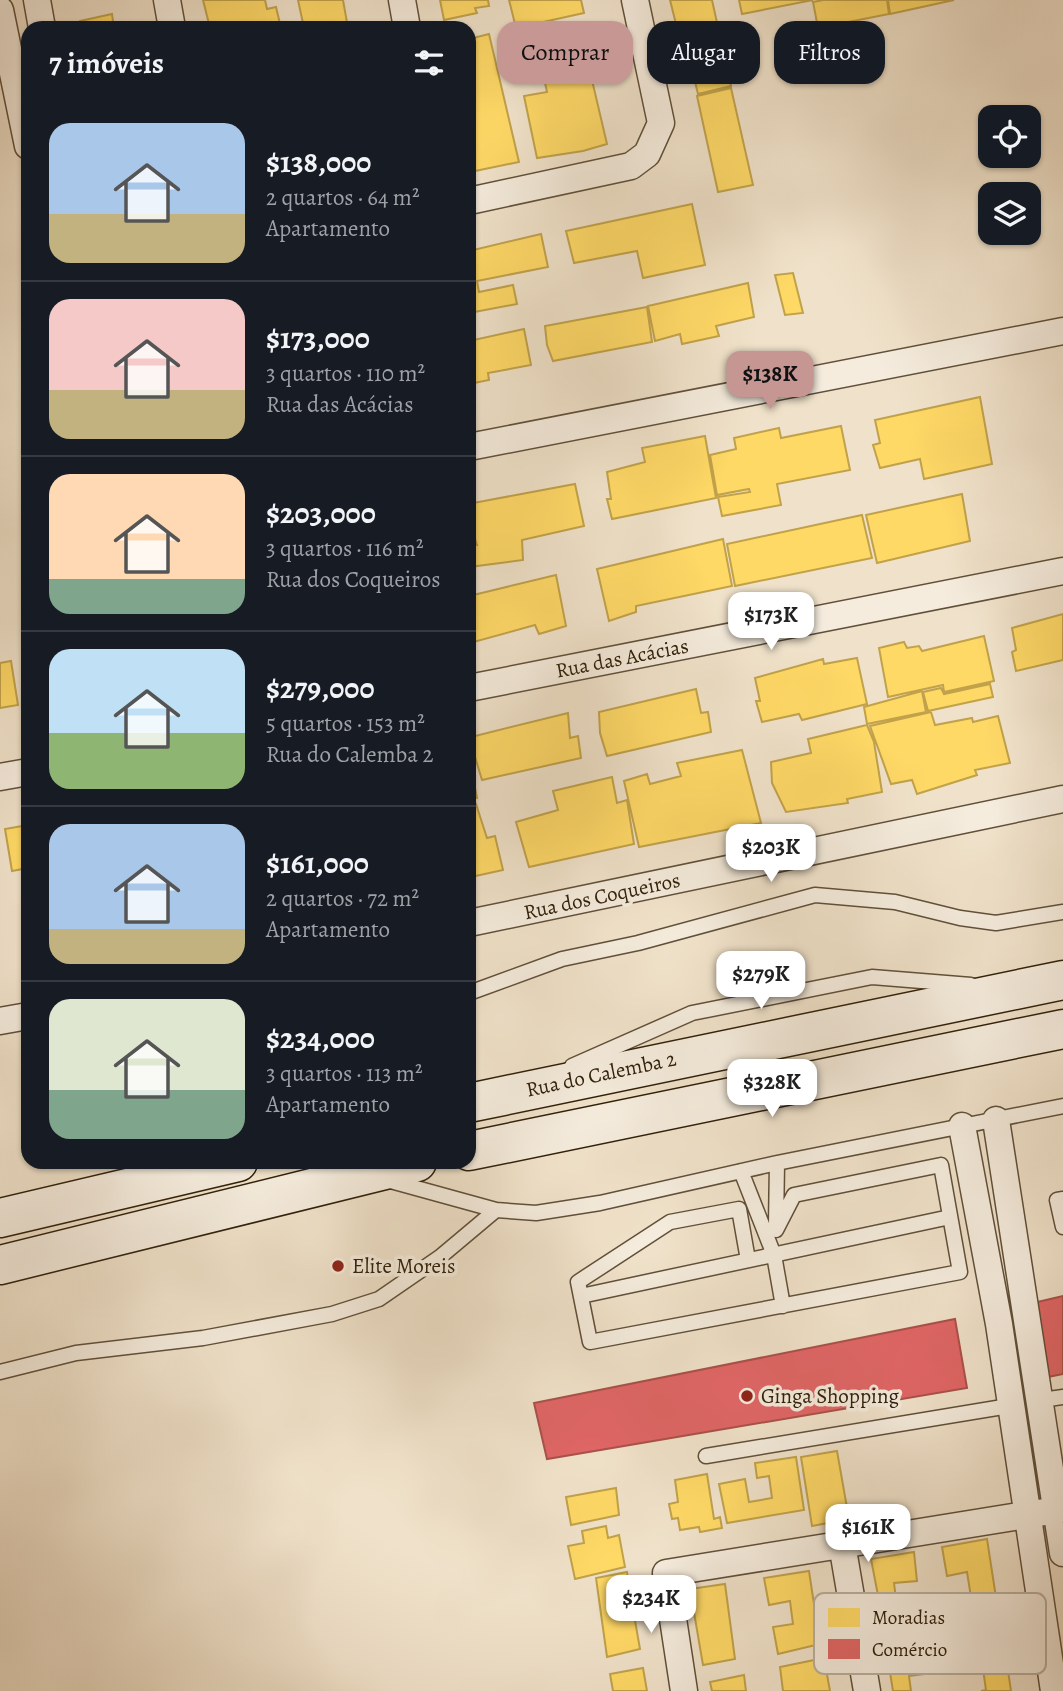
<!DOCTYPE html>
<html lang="pt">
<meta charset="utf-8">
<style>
:root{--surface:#171b24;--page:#242831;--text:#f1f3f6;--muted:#9ea1a6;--line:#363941;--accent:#c59692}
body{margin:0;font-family:Alegreya,serif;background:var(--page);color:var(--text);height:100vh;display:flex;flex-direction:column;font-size:26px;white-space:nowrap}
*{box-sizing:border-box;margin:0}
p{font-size:23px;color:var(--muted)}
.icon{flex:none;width:38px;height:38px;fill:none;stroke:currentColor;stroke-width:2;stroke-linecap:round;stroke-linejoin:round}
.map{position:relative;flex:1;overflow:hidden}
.sheet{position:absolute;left:21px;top:21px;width:455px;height:1148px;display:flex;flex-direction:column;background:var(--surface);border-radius:21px;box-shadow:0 2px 5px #0004}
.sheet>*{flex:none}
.top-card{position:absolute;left:497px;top:21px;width:460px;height:63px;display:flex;gap:14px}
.controls{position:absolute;left:978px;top:105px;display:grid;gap:14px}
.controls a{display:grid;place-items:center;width:63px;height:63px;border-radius:14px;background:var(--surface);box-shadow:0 2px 5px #0004;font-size:35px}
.price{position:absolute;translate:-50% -60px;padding:0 16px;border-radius:14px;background:#fff;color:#222;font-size:23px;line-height:46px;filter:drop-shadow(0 2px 4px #0008)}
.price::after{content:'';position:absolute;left:50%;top:42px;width:21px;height:16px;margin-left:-10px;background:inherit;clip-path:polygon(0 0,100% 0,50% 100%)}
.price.selected{background:var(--accent);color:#111}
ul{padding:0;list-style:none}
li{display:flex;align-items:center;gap:21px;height:175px;padding:0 28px}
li+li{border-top:2px solid var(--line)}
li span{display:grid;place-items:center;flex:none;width:196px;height:140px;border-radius:21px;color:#555}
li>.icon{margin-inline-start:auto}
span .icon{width:84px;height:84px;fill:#fffc;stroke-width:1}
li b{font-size:30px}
h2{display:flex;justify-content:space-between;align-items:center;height:84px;padding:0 28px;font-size:30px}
.pill{padding:0 24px;border-radius:21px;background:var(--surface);box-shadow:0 2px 5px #0004;font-size:24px;line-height:63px}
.pill.selected{background:var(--accent);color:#111}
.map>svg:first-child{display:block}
.homes{fill:#ffd966;stroke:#c1a24a;stroke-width:2}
.shops{fill:#e06666;stroke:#ab514a;stroke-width:2}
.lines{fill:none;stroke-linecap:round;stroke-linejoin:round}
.lane-casing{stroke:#60503a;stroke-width:17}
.street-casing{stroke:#60503a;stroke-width:29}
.secondary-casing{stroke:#30200a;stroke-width:41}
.lane{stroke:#f5ecdd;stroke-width:14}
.street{stroke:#f5ecdd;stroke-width:26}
.secondary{stroke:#f5ecdd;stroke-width:38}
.poi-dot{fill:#8f2418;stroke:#f5ecdd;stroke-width:2.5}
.labels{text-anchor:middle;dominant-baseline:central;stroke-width:7;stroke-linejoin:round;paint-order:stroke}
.street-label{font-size:21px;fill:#30200a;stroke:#f5ecdd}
.poi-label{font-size:21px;fill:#30200a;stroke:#f5ecdd;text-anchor:start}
.key{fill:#f5ecdd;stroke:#baaf9e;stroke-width:2}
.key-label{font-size:19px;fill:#30200a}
</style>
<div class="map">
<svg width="1063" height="1691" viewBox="0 0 1063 1691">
<rect width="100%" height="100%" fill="#f0e2ca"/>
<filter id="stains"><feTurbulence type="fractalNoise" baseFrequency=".00286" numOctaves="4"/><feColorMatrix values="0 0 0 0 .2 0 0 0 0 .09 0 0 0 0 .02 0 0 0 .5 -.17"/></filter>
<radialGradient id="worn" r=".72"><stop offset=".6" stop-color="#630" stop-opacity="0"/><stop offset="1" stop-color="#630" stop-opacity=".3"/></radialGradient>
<path class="homes" d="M 203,0 L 265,0 L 267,9 L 276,7 L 281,28 L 210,28 Z
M 298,0 L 343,0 L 348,28 L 304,28 Z
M 440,0 L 488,0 L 489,6 L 475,8 L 477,13 L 444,20 Z
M 509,0 L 581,0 L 584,13 L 516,28 Z
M 670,0 L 712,0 L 731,86 L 698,94 L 683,32 L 678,32 Z
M 739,0 L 813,0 L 742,14 Z
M 823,0 L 887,0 L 889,14 L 818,28 L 813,2 Z
M 888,0 L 954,0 L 890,14 Z
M 112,14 L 114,28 L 82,28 L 80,21 Z
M 489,34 L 519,162 L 475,171 L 469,145 L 469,39 Z
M 584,46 L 607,144 L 583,151 L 537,158 L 524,96 L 547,92 L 539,55 Z
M 731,88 L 753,185 L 718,192 L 697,96 Z
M 692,204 L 705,265 L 643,278 L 637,251 L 574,263 L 566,231 Z
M 541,234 L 548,267 L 477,281 L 479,292 L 513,285 L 517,304 L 469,313 L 469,251 Z
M 793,273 L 803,313 L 785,315 L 775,275 Z
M 748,283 L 754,317 L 716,326 L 719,336 L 682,344 L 680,334 L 655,341 L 648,306 Z
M 647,307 L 652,342 L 553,361 L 547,345 L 545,326 Z
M 524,329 L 531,365 L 488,373 L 489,380 L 469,384 L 469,341 Z
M 980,397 L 992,464 L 924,479 L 920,459 L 880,468 L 873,445 L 880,443 L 875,420 Z
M 841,426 L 850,470 L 777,484 L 781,505 L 722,516 L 718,497 L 750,492 L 749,489 L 717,495 L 710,455 L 736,449 L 734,438 L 779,428 L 781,438 Z
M 705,436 L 716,498 L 612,519 L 607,499 L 611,499 L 607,472 L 645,462 L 642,448 Z
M 575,484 L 584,526 L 522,540 L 523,560 L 469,567 L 469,530 L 473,545 L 477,545 L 472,530 L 475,527 L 473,503 Z
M 962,494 L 970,541 L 877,563 L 866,515 Z
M 862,515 L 872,558 L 735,586 L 727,544 Z
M 723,539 L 732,586 L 636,606 L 636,612 L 609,621 L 597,569 Z
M 556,575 L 566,626 L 539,634 L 535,625 L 470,643 L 469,596 Z
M 1063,614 L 1063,660 L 1016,671 L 1012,652 L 1016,650 L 1012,628 Z
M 984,636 L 994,681 L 944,692 L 943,685 L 888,697 L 879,648 L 904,642 L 907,648 L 919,646 L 922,651 Z
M 857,658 L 867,704 L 802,720 L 799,714 L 762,722 L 756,701 L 760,701 L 755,678 L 823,659 L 824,664 Z
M 11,661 L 18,705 L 0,708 L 0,663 Z
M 990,684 L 993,697 L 928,711 L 923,692 L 941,688 L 944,694 Z
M 696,689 L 701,713 L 708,712 L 711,732 L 607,756 L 600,733 L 599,712 Z
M 922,691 L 926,712 L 867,724 L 864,707 Z
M 931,712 L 935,725 L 972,718 L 973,722 L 998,716 L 1010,763 L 975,770 L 977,775 L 917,794 L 912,780 L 891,784 L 870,726 Z
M 568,713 L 570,738 L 578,736 L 581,758 L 482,780 L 475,757 L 475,736 Z
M 867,725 L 874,742 L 882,792 L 847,799 L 848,803 L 786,812 L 772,783 L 771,762 L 811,753 L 808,739 Z
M 742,750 L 761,823 L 639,847 L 624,781 L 647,774 L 650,784 L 681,776 L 677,763 Z
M 469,757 L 477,798 L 469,799 Z
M 612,777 L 617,803 L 627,800 L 634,844 L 529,867 L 516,822 L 558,810 L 553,791 Z
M 476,804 L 487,838 L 495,836 L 503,870 L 471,877 L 473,881 L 469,882 L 469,806 Z
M 28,825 L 28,868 L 12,871 L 5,829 Z
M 837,1451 L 849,1519 L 812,1526 L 801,1457 Z
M 796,1457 L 804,1510 L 727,1523 L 719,1484 L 745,1479 L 749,1502 L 772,1498 L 769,1476 L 757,1478 L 755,1463 Z
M 707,1474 L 714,1519 L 720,1517 L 722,1528 L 700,1532 L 699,1527 L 680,1530 L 678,1518 L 672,1519 L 669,1504 L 678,1502 L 675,1480 Z
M 616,1488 L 619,1515 L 571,1525 L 566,1497 Z
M 606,1526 L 608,1538 L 619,1535 L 625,1567 L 575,1579 L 568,1546 L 584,1543 L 582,1531 Z
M 987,1539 L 999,1617 L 957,1626 L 952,1601 L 971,1597 L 967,1572 L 947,1576 L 942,1547 Z
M 914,1552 L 917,1581 L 894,1583 L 897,1607 L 918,1605 L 924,1630 L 886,1637 L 871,1559 Z
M 809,1571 L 820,1644 L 778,1654 L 773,1627 L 793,1624 L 790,1601 L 769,1605 L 764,1578 Z
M 627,1572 L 630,1598 L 637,1596 L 640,1613 L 634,1615 L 640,1649 L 607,1657 L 596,1578 Z
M 725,1584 L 735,1659 L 703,1665 L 690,1589 Z
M 1003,1636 L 1011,1691 L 981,1691 L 986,1690 L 982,1662 L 961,1666 L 956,1643 Z
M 927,1646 L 933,1673 L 909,1676 L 911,1691 L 893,1691 L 887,1654 Z
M 824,1658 L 830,1691 L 783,1691 L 780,1667 Z
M 643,1668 L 647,1691 L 613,1691 L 610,1674 Z
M 744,1675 L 746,1691 L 712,1691 L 710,1682 Z"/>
<path class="shops" d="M 1063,1296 L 1063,1374 L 1043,1378 L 1033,1303 Z
M 955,1319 L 967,1388 L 547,1459 L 534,1403 Z"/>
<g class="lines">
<g class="lane-casing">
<path id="lane" d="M 469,993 L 562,959 L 638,943 L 815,895 L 895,902 L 960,918 L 996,923 L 1063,912
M 572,1066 L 692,1013 L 872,977 L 971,985
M 741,1171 L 774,1255 L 783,1306
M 387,1180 L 496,1210 L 536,1213 L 600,1203 L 777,1163 L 1063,1106
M 1063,1199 L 1057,1200 L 1063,1227
M 776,1225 L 777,1163
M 748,1260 L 739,1209 L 670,1222 L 578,1282 L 590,1342 L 960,1272 L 941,1165 L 794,1195 L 776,1230
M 581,1296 L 950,1217
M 0,1372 L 76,1353 L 203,1338 L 332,1314 L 379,1299 L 440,1257 L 496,1210
M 1035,1401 L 1063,1397
M 706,1456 L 1015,1405"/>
</g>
<g class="street-casing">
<path id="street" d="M 37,0 L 42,28
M 167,0 L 172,28
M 402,0 L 407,28
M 0,10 L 28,146
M 469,201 L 631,166 L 647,154 L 661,123 L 635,0
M 469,447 L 1063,331
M 469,688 L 1063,571
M 0,777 L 28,772
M 469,923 L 1063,799
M 0,1021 L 28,1016
M 996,1120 L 1063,1553
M 962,1126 L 999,1324 L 1054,1691
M 842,1544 L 867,1691
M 684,1691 L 666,1573 L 1063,1509"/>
</g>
<g class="secondary-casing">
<path id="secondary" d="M 469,1103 L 1063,980
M 469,1151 L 1063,1029
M 0,1218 L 238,1162
M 0,1265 L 417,1162"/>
</g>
<use href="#lane" class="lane"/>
<use href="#street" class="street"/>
<use href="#secondary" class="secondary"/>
</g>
<g class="poi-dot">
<circle cx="338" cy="1266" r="7"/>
<circle cx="747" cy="1396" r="7"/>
</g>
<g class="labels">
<g class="street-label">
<text transform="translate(622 658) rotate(-11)">Rua das Acácias</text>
<text transform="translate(602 896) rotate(-12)">Rua dos Coqueiros</text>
<text transform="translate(601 1074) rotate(-12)">Rua do Calemba 2</text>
</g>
<g class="poi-label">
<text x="352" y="1266">Elite Moreis</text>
<text x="761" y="1396">Ginga Shopping</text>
</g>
</g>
<rect x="814" y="1593" width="232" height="81" rx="10" class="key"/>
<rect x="828" y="1608" width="32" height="19" fill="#ffd966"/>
<rect x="828" y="1639" width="32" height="20" fill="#e06666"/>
<g class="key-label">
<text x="872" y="1624">Moradias</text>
<text x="872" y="1656">Comércio</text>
</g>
<rect width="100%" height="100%" filter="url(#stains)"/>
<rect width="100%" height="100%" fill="url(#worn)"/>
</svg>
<div class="controls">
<a><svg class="icon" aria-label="locate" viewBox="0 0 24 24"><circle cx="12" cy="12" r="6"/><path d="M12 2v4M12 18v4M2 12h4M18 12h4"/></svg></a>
<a><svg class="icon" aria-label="layers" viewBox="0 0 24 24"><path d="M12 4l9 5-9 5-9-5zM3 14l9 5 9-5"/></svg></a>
</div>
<b class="price selected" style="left:770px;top:411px">$138K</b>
<b class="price" style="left:771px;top:652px">$173K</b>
<b class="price" style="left:771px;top:884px">$203K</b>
<b class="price" style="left:761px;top:1011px">$279K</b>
<b class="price" style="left:772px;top:1119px">$328K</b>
<b class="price" style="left:868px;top:1564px">$161K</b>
<b class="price" style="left:651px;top:1635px">$234K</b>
<div class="top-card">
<a class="pill selected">Comprar</a>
<a class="pill">Alugar</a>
<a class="pill">Filtros</a>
</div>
<section class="sheet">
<h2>7 imóveis<svg class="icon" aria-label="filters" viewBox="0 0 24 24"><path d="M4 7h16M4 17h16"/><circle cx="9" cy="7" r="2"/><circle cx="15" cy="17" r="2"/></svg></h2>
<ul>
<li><span style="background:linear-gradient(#a9c7e8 65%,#c2b280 0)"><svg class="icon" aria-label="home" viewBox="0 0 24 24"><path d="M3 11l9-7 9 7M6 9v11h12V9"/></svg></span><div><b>$138,000</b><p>2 quartos · 64 m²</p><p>Apartamento</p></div></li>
<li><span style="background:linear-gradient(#f6c9c9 65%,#c2b280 0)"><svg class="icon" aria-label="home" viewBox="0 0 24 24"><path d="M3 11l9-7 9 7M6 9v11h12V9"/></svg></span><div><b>$173,000</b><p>3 quartos · 110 m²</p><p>Rua das Acácias</p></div></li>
<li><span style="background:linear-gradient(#ffd9b3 75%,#7fa58c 0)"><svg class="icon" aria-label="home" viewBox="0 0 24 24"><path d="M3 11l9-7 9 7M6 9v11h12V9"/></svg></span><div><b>$203,000</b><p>3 quartos · 116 m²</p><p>Rua dos Coqueiros</p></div></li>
<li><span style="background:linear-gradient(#bfe0f5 60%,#8fb573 0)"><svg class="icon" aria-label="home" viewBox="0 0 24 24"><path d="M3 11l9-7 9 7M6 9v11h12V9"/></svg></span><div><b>$279,000</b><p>5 quartos · 153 m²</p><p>Rua do Calemba 2</p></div></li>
<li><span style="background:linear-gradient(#a9c7e8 75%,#c2b280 0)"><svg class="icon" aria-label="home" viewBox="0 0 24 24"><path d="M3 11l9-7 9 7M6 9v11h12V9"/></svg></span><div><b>$161,000</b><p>2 quartos · 72 m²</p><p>Apartamento</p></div></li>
<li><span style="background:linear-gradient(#dfe7d0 65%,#7fa58c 0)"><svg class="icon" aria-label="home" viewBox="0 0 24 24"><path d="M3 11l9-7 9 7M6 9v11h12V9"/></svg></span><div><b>$234,000</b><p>3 quartos · 113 m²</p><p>Apartamento</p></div></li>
</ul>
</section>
</div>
